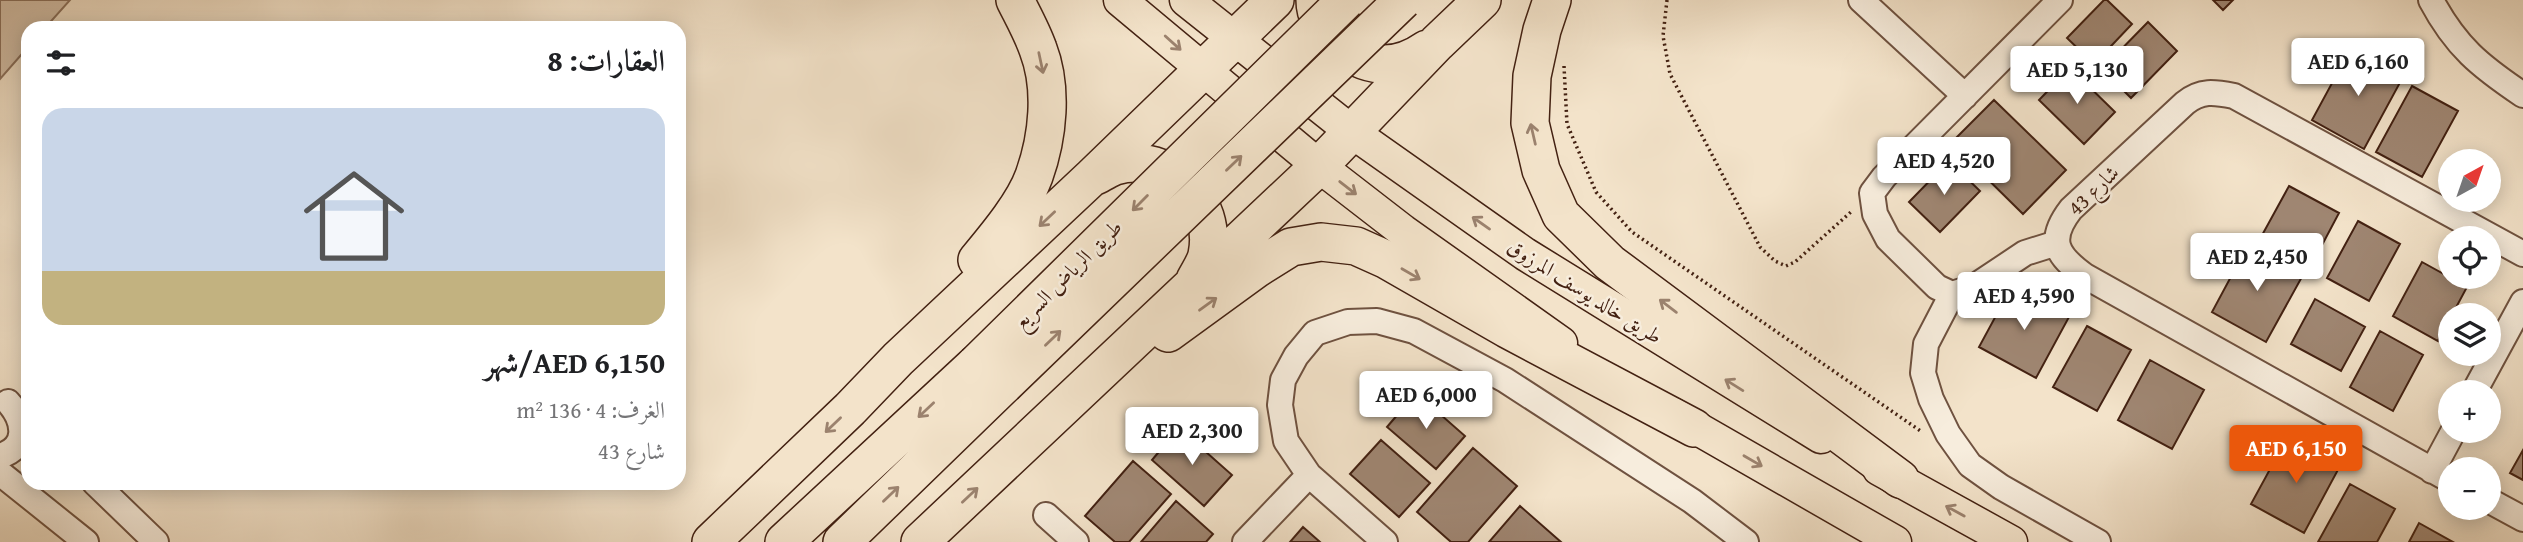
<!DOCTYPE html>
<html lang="ar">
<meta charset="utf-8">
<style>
:root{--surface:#fff;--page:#f2f2f2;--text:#202124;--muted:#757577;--line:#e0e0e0;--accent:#ea580c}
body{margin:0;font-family:"Gentium Book Plus",Amiri,serif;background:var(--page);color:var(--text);direction:rtl;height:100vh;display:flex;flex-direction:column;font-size:26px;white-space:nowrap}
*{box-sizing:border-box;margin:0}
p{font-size:23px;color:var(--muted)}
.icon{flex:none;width:38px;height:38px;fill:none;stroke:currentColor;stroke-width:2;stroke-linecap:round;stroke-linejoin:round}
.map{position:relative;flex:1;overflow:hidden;direction:ltr}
.side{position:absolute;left:21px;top:21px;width:665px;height:469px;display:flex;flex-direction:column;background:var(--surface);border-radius:21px;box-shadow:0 4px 18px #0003;direction:rtl}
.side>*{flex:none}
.needle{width:46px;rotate:40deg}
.tools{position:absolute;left:2438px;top:149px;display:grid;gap:14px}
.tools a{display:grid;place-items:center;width:63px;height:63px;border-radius:50%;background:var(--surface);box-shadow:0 4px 18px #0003;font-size:35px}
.price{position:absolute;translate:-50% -60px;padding:0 16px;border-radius:7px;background:#fff;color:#222;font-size:23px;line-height:46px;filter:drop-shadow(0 2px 4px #0008)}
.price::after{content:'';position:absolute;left:50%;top:42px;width:21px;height:16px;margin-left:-10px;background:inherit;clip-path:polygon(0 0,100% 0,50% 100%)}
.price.selected{background:var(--accent);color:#fff}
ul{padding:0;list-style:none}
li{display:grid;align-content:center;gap:14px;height:371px;padding:0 21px}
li+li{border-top:2px solid var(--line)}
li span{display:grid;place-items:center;height:217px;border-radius:21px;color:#555}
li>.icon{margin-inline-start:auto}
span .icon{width:126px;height:126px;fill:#fffc;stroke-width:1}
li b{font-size:30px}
h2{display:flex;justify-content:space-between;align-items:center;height:84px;padding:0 21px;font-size:30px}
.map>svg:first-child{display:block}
.green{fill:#d5c2ab;stroke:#8c725e;stroke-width:2}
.building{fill:#9f8672;stroke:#432112;stroke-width:2}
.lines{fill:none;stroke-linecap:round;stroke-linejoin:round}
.minor-casing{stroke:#6f5240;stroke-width:28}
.major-casing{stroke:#432112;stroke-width:35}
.highway-casing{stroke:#432112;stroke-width:40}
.path{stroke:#432112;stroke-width:3.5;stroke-dasharray:2 3.5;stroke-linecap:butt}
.minor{stroke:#f7eddd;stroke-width:24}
.major{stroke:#f3e3ca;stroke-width:32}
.highway{stroke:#f3e3ca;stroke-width:37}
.highway-bridge-casing{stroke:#432112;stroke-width:40;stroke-linecap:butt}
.highway-bridge{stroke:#f3e3ca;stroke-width:37}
.oneway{stroke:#9b826e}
.labels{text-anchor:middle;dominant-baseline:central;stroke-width:5;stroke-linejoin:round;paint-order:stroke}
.street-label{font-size:21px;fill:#432112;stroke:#f7eddd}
</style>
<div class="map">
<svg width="2523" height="542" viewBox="0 0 2523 542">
<rect width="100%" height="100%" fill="#f3e3ca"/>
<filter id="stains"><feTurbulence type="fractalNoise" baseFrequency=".00286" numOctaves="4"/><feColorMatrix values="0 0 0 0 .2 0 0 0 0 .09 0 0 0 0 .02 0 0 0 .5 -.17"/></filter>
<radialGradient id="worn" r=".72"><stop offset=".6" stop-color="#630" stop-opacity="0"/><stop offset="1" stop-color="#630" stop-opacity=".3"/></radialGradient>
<path class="green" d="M 0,0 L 70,0 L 45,28 L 28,28 L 28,47 L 0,79 Z"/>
<path class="building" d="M 2104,0 L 2107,0 L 2132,24 L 2094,64 L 2067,38 Z
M 2213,0 L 2233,0 L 2223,10 Z
M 2148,22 L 2177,51 L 2131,98 L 2102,69 Z
M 2351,48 L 2403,77 L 2364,149 L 2312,120 Z
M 2070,68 L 2115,112 L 2084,144 L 2039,100 Z
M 2412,86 L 2458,111 L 2422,177 L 2376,152 Z
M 1994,100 L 2066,170 L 2023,214 L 1951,143 Z
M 1949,161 L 1980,191 L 1940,232 L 1909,202 Z
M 2289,186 L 2339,213 L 2312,264 L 2261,237 Z
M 2358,221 L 2400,244 L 2369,301 L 2327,278 Z
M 2248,245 L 2303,275 L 2266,342 L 2212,312 Z
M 2422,262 L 2467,287 L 2452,315 L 2450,315 L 2438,341 L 2393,316 Z
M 2012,286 L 2069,317 L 2036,378 L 1979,347 Z
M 2315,299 L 2365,327 L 2341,371 L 2291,344 Z
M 2087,326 L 2131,350 L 2097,411 L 2053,387 Z
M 2380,331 L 2423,355 L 2393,411 L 2350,387 Z
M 2150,360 L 2204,390 L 2172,449 L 2118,420 Z
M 1416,393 L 1465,436 L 1436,469 L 1387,427 Z
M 1179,428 L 1232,475 L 1204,506 L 1152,460 Z
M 2287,438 L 2340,466 L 2304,533 L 2251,504 Z
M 1381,440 L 1430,483 L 1399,517 L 1350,474 Z
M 1473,448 L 1517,486 L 1468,542 L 1451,542 L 1417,512 Z
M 2523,450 L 2523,480 L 2510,473 Z
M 1133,461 L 1171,494 L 1129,542 L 1115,542 L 1085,516 Z
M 2350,484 L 2395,509 L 2377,542 L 2318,542 Z
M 1176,501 L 1213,534 L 1206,542 L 1141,542 Z
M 1520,506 L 1561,542 L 1489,542 Z
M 2419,523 L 2453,542 L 2409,542 Z
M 1303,527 L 1320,542 L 1290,542 Z"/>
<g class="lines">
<g class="minor-casing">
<path id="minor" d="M 1861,0 L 1965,96
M 2431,0 C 2456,47 2480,66 2523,95
M 2057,243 L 2025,253 L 1974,287 L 1952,294 L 1937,287 L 1888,239 L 1875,214 L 1872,193 L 1884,177 L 2060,0
M 1952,294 L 1926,344 L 1923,373 L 1931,399 L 1948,434 L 1970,465 L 2001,487 L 2098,542
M 2474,392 L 2523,302
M 0,456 C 29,447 25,421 8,402
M 2432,471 L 2454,430
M 0,473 L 86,542
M 2450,480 L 2085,276 C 2056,255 2047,240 2071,209 L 2185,103 C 2201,90 2214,92 2234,96 L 2523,254
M 95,483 L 156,542
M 2488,500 L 2523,519
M 1046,515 L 1076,542
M 1245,542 L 1309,475
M 1385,542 L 1309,475 L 1286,441 L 1280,405 L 1283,380 L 1296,356 L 1315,333 L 1348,322 L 1377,321 L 1414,331 L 1505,380 L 1692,501 L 1746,542"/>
</g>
<g class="major-casing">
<path id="major" d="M 1120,0 L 1319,166 L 1403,231 L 1561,343
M 1186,0 L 1352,132 L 1525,254 L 1821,437
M 1672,414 L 1895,542
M 1879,469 L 2011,542"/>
</g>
<g class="highway-casing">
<path id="highway" d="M 1315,0 C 1315,32 1350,62 1381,64 C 1398,65 1414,58 1427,49
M 1552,0 L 1542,30 L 1532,76 L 1530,123 L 1541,170 L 1561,215 L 1610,263 L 1900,479
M 1095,176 C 1102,173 1109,168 1115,166 C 1170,150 1218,202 1207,255 C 1205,264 1199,272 1195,280
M 977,260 C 996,237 1024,204 1034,176 C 1048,137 1053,88 1038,49 C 1032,32 1023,16 1015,0
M 1168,333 L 1256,269 L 1291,247 L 1321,242 L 1356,246 L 1385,259 L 1507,329 L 1694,428
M 711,542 L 850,409 L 898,359 L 1092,177 L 1275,0
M 784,542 L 976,364
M 842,542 L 1004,385
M 920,542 L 1319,166 L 1437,43 L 1482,0"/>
</g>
<path class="path" d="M 1667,0 L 1663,36 L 1670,74 L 1760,247 L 1775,261 L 1786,266 L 1795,262 L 1852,211
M 1564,66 L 1567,124 L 1596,192 L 1632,232 L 1922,432"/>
<use href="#minor" class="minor"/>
<use href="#major" class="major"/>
<use href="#highway" class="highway"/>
<g class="highway-bridge-casing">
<path id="highway-bridge" d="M 976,364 L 1346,0
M 1004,385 L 1403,0"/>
</g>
<use href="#highway-bridge" class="highway-bridge"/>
</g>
<defs><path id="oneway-shaft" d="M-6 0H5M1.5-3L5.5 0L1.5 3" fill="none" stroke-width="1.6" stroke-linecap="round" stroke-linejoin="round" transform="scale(1.75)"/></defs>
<g class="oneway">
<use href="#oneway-shaft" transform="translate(1173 43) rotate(42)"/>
<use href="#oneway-shaft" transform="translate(1041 63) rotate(78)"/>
<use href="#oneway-shaft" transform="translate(1533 134) rotate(-103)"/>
<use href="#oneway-shaft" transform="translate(1234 163) rotate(-44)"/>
<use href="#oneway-shaft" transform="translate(1348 188) rotate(38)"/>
<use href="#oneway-shaft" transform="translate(1140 203) rotate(135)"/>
<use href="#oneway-shaft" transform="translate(1047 219) rotate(137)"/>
<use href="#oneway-shaft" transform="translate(1481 223) rotate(-145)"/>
<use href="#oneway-shaft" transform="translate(1411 274) rotate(30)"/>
<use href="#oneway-shaft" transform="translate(1208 304) rotate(-36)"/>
<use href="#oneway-shaft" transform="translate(1668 306) rotate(-143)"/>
<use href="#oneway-shaft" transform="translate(1053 338) rotate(-44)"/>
<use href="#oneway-shaft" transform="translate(1734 385) rotate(-148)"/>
<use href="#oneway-shaft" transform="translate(926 410) rotate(137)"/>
<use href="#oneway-shaft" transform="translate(833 425) rotate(136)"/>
<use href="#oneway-shaft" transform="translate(1753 461) rotate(30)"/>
<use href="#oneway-shaft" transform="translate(891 494) rotate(-44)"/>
<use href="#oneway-shaft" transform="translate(970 495) rotate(-43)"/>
<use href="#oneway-shaft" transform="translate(1955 511) rotate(-151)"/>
</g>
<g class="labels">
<g class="street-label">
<text transform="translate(2093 190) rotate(-44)">شارع 43</text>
<text transform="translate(1067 274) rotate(-45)">طريق الرياض السريع</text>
<text transform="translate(1585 291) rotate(32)">طريق خالد يوسف المرزوق</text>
</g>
</g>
<rect width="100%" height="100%" filter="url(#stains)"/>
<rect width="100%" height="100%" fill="url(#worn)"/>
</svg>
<div class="tools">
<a><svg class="needle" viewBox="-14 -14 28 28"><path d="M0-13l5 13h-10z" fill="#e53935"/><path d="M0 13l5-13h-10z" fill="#757577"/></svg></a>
<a><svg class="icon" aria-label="locate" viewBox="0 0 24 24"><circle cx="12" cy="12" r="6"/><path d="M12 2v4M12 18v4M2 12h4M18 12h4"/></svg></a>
<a><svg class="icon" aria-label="layers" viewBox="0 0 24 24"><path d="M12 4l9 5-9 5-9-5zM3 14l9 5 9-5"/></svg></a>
<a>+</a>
<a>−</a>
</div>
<b class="price" style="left:2358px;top:98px">AED 6,160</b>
<b class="price" style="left:2077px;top:106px">AED 5,130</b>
<b class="price" style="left:1944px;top:197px">AED 4,520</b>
<b class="price" style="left:2257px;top:293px">AED 2,450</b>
<b class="price" style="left:2024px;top:332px">AED 4,590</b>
<b class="price" style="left:1426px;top:431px">AED 6,000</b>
<b class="price" style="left:1192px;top:467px">AED 2,300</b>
<b class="price selected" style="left:2296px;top:485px">AED 6,150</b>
<section class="side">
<h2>العقارات: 8<svg class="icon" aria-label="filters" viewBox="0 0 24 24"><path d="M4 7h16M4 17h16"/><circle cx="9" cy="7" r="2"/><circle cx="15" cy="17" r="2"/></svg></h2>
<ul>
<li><span style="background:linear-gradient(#c9d6e8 75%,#c2b280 0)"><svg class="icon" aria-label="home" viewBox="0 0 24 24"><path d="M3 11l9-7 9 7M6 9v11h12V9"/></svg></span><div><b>AED 6,150/شهر</b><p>الغرف: 4 · 136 m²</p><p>شارع 43</p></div></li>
</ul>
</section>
</div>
